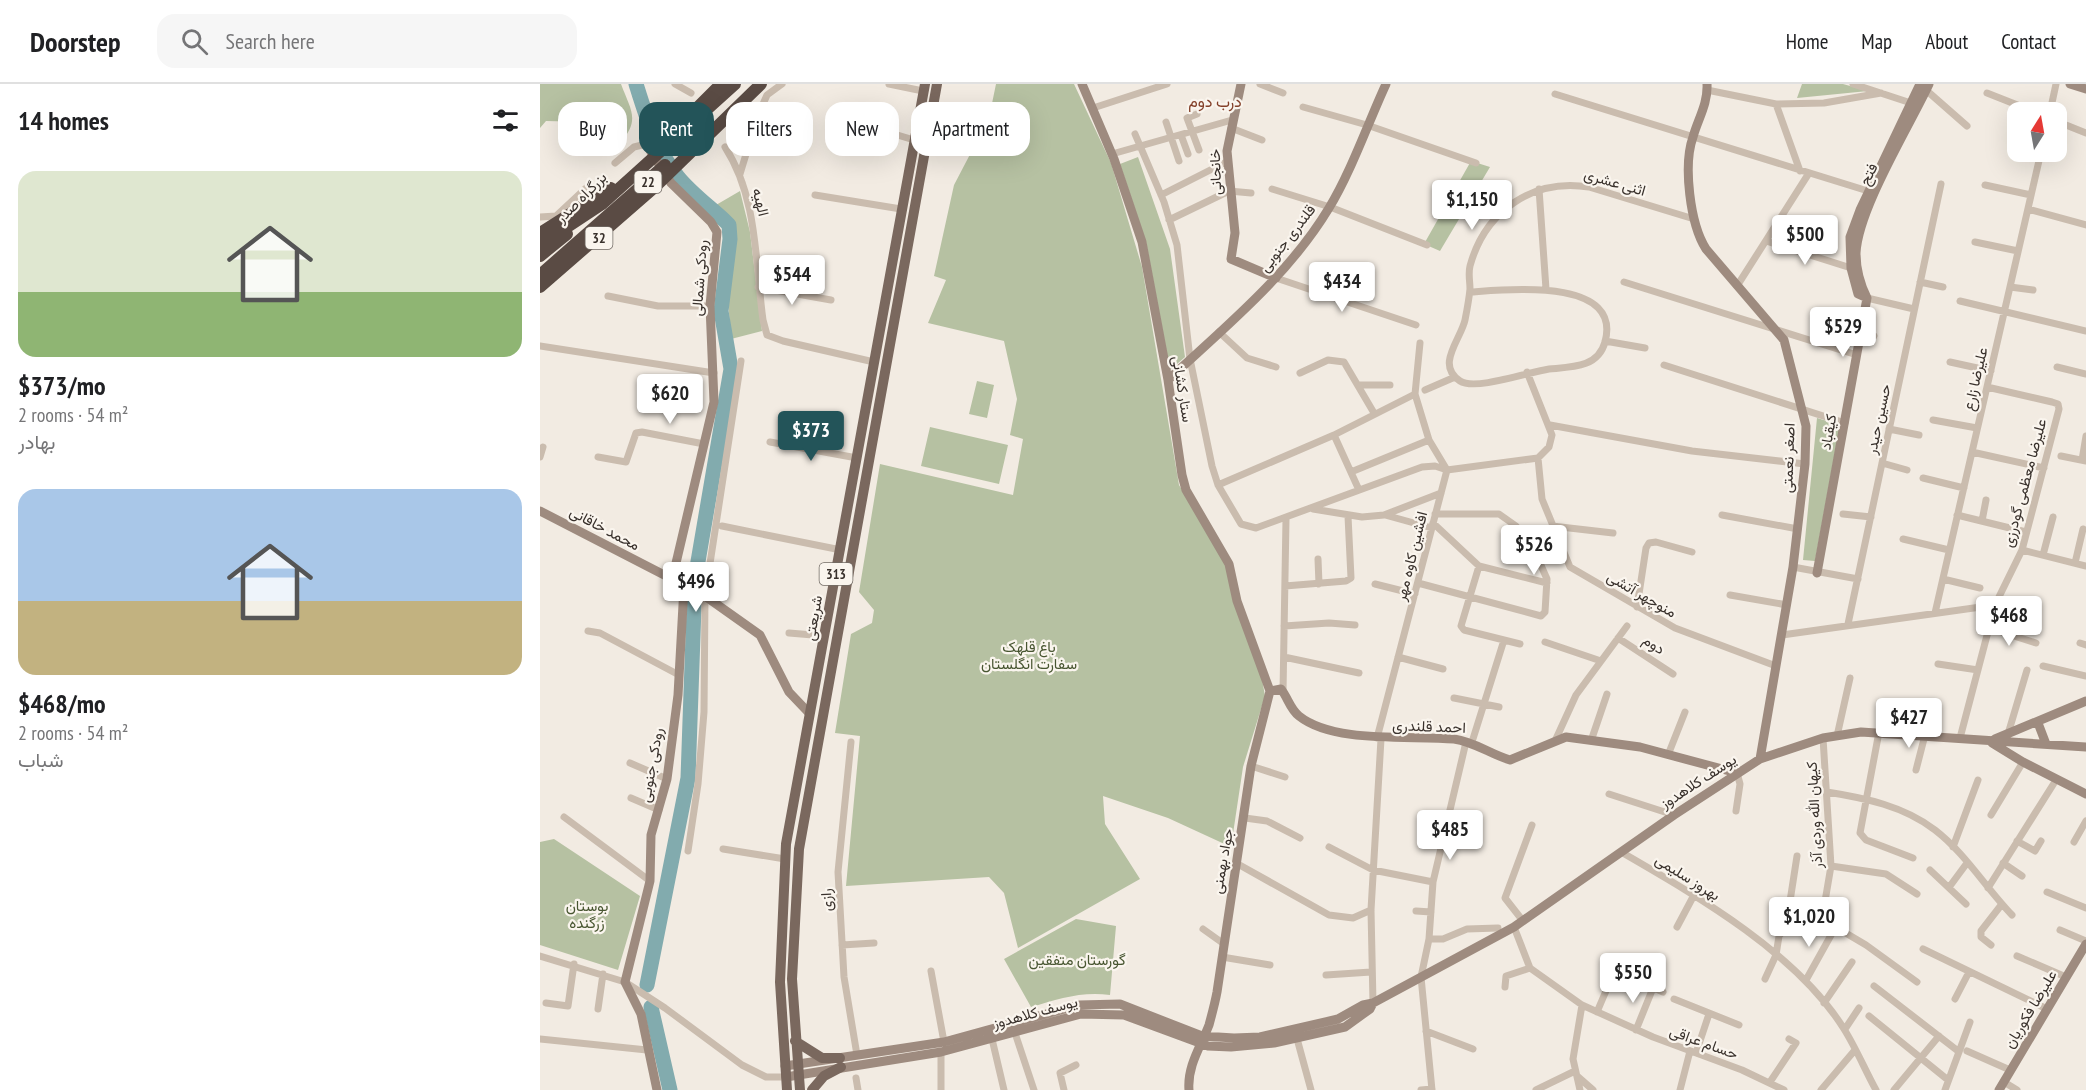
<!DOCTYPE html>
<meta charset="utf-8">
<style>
:root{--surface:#fff;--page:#f6f6f6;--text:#202124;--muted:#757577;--line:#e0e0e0;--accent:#235459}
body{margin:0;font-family:"PT Sans Narrow",Vazirmatn,sans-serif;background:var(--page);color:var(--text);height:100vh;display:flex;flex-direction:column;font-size:22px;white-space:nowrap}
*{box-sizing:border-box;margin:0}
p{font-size:20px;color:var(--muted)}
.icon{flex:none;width:33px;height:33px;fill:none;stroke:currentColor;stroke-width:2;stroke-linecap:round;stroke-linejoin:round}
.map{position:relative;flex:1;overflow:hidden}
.side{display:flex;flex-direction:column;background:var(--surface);width:540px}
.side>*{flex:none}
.hud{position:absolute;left:18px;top:18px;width:570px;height:54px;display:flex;gap:12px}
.needle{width:39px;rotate:11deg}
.buttons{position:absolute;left:1467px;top:18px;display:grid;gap:12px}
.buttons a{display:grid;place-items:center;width:60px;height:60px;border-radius:12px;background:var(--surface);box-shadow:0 6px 24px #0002;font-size:30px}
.price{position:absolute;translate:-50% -51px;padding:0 14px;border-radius:6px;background:#fff;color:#222;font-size:20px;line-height:39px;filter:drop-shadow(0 2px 3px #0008)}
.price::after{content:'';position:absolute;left:50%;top:36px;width:18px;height:14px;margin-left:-9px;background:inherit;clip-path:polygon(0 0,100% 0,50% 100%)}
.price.active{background:var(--accent);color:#fff}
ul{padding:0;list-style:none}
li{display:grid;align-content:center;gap:12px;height:318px;padding:0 18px}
li span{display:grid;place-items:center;height:186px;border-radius:18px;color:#555}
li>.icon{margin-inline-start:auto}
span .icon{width:108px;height:108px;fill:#fffc;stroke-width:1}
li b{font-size:26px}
h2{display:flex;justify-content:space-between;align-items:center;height:72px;padding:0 18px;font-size:26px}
.chip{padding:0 21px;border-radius:18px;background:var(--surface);box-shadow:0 6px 24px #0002;font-size:21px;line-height:54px}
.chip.active{background:var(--accent);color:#fff}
header{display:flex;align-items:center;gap:36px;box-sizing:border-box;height:84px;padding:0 30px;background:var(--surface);border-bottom:2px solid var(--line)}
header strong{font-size:28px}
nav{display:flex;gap:33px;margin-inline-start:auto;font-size:21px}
.search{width:420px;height:54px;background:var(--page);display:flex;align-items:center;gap:15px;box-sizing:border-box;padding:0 21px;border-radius:18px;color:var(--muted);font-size:22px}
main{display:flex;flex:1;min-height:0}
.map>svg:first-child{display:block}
.green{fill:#b6c1a2}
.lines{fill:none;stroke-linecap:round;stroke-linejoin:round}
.river{stroke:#82abae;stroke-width:15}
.street{stroke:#cabcae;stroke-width:7}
.secondary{stroke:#9e8b7f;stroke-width:9}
.primary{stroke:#7a685e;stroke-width:10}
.highway{stroke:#5a4b44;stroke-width:12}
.labels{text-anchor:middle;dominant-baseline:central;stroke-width:4.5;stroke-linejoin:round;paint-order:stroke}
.shield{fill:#faf5ee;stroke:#736c66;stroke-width:1.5}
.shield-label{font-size:14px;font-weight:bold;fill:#39312c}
.street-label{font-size:15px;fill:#39312c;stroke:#faf5ee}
.park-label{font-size:15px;fill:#485631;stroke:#faf5ee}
.neighbourhood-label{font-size:16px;fill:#84412a;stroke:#faf5ee}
</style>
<header>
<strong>Doorstep</strong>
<div class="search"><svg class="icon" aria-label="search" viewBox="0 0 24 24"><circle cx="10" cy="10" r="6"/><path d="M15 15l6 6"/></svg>Search here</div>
<nav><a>Home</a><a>Map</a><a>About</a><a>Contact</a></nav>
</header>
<main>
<section class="side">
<h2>14 homes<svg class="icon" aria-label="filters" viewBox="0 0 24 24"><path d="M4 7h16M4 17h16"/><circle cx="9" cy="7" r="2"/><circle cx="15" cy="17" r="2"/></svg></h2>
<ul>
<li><span style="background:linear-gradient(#dfe7d0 65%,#8fb573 0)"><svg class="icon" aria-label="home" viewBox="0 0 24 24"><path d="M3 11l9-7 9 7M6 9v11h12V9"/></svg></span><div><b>$373/mo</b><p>2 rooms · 54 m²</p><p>بهادر</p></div></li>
<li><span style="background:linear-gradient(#a9c7e8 60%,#c2b280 0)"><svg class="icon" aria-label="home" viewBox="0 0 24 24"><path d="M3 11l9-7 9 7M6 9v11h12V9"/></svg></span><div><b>$468/mo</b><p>2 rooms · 54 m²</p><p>شباب</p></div></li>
</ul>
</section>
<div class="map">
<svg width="1546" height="1006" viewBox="0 0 1546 1006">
<rect width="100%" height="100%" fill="#f2ebe2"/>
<path class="green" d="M 0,0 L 81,0 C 91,27 101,36 79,60 L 68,60 L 47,71 L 45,38 L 6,37 L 0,44 Z
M 456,0 L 534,0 L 571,79 L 602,183 L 639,401 L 684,475 L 722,595 L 725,612 L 703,683 L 691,763 L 628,734 L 563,712 L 565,740 L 600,795 L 478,864 L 464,809 L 449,793 L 306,802 L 320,652 L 295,649 L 311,550 L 332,539 L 334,526 L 319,508 L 340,380 L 473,411 L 483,355 L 470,351 L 477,315 L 464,257 L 388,239 L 406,196 L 394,192 L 414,101 L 449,34 Z
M 1262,0 L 1303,0 L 1328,7 L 1257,14 Z
M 598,73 L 630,165 L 645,273 L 630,286 L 606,158 L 580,80 Z
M 931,77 L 950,83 L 900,167 L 884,160 Z
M 200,107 L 210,148 L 222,247 L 191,255 L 187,203 L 195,146 L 194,139 L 176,121 Z
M 437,297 L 454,301 L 447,334 L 429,330 Z
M 1277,334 L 1300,341 L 1275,477 L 1263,476 Z
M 390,343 L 468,361 L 459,400 L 381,382 Z
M 14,755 L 100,812 L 78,886 L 0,861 L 0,758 Z
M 536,835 L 576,842 L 570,911 C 542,907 518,915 491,923 L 464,875 Z"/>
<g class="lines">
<path class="river" d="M 96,0 C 106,32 116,66 138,93 C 151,109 170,123 185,137 L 189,141 L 190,155 L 181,227 L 191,285 L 155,495 L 148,694 L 107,901
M 111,923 L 130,1006"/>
<path class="street" d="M 135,0 L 151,9
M 349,0 L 383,7
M 720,0 L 743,9
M 1313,0 L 1371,19
M 1167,6 L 1236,20 L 1284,19 L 1341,9
M 1386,6 L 1427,42
M 1447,9 L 1495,28
M 1015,10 L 1328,107
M 1236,20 L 1260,87
M 763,23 L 827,41 L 936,79
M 553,24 L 627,0
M 1510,28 L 1516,0
M 657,30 L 647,34 L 659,66
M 1516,37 L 1546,49
M 626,38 L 639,77
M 321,40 L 374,56
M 691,44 L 722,56
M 595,50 L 624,118 L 637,161 L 650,275 L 672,382 L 678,401 L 701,440 L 716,444 L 882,383 L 895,382 L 907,386 L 998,374 L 1009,363 L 1012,351 L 987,288
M 641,51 L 648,70
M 185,63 C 218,114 215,178 223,236 L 227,251 L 243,257 L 334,278
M 572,70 L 692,36
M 75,79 L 94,63 L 106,60
M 200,90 L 217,34 L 227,11 L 242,0
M 1445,101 L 1491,111
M 732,105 L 790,123 L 887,161
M 999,105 L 1006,205
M 275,111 L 361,125
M 621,111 L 688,77
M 1488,125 L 1546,141
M 0,133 L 16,132 L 46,104
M 629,136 L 689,107 L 711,109
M 1226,157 L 1311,184
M 1435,158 L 1478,167
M 736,194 L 876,241
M 1084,198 L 1317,271
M 1380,198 L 1403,203
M 1197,202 L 1269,89
M 218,203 L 291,216
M 1470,203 L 1493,206
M 930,208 C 963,206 1083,192 1065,258 C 1058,284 1031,283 1009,285 C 989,288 935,307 920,297 C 895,281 921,255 925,236 C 927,226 929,215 930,205 C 930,197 928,190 930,182 C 945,127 993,94 1049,103 L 1154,135
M 68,212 L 118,222 L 170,222
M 1327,214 L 1374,225
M 1420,217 L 1546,247
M 679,248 L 707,274 L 736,283
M 1321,249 L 1334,252
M 1065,257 L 1105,264
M 880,259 L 875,310 L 889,356 L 907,386
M 0,262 L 174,289
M 1410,278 L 1451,287
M 1124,281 L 1305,339
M 1517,283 L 1546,290
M 760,289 L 788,276 L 804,278 L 834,329
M 818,301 L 850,301
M 885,306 L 915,293
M 1393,336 L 1437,344
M 1010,341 L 1152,367 L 1265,380
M 1349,345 L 1379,351
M 794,351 L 819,406
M 230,358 L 317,374
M 1432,368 L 1504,384
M 1521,372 L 1546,377
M 0,373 L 3,363
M 58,373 L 86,378 L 96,349 L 102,348 L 164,360
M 998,374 L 1002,415 L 1030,483 L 1135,544 L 1236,582
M 1542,376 L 1546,352
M 1342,379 L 1367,386
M 811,388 L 889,356
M 1383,394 L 1424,404
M 678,401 L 794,351 L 875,310
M 773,425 L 822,433 L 844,431 L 901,409
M 895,430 L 959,430 L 976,442
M 1303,430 L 1331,433
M 845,431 L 892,444
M 1182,431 L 1258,445
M 1417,431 L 1486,448
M 1442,437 L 1446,416
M 893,439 L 939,482 L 1007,499
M 182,442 L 301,466
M 1012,442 L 1073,449
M 1363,455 L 1409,466
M 1482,466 L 1546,482
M 1503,471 L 1513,433
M 778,475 L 779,500
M 1535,479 L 1543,445
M 1253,483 L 1318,495
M 1403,495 L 1440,504
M 878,499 L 1001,532 L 1005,528 L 1007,495 L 992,461
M 835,500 L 875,510
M 745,502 L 806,497 L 811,494 L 808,432
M 1190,511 L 1247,521
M 1097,523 L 1106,464 L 1109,459 L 1116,458 L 1152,468
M 1395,529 L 1501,68
M 1308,540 L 1401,100
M 744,542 L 789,539 L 815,541
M 1449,544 L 1496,559
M 48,547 L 60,549 L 139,591
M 249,549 L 285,552
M 1242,551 L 1455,521
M 1078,554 L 1133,590
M 964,556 L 980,560
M 1005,558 L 1061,577
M 1540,559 L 1546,561
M 744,573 L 819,589
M 858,573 L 903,585
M 1398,580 L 1438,586
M 1503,582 L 1546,592
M 743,608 L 746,435
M 914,614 L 959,623
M 1339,648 L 1320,749 L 1326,756 L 1373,774
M 1468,650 L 1487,586
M 1297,652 L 1310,594
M 837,654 L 907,386
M 1283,654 L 1291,782 L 1282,835 L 1326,861 L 1377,898
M 1420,654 L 1455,521 L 1482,466 L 1519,325 L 1518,320 L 1512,318 L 1447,303
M 1015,657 L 1036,611 L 1087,542
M 1051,657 L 1067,610
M 311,658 L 298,788 L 304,893 L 317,971
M 932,658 L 964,556 L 924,546 L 921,542 L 939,482
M 1128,671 L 1145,628
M 90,679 L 127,695
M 711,682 L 745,693
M 1376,686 L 1385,651
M 1287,708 C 1325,714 1364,722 1395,746 C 1425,769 1446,804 1472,831
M 1069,710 L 1134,731
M 91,714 L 119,726
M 1196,727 L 1200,700 L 1197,689
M 1451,731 L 1483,678
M 24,733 L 110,797
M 705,734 L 727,737 L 760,754
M 905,745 L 938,759
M 1477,757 L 1495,767 L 1501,757
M 1534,758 L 1546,737
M 789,763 L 833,786 L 893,798
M 1413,763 L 1438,696
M 183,765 L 245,775
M 148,767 L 158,700 L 164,628 L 165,512 L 201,277
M 1081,768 C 1157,812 1257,869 1304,945 C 1316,964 1325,986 1336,1006
M 696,779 L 789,831 L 813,834 L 831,826
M 1463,779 L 1482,792
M 1291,782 L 1346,790 L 1377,810
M 1390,786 L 1426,820
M 1410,802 L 1427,779
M 1448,804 L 1516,696
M 1507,808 L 1546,824
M 876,827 L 891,828
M 983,837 L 965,814 L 992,741
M 974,843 L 990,884 L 1042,921 L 1113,953 L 1202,986 L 1244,1006
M 1137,843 L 1154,811
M 663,845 L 684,860
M 1520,846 L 1546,857
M 889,855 L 903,855 L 927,845 L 958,844
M 302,861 L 334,859
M 1451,861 L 1441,853 L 1441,847 L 1462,820
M 1383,865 L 1507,925
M 0,872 L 85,898 L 125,924 L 202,981 L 226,993 L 246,993
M 1477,872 L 1526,893
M 682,873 L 730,881
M 391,887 L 404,958
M 786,891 L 831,888
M 1225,895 L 1236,871 L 1239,852 L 1246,843 L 1257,772
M 1097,896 L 1123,908
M 1266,896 L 1295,844
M 1334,902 L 1418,967
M 965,903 L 966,892 L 990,884
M 1134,915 L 1199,941
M 1415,915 L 1429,888
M 6,919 L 28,922 L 34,880
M 833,919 L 831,826 L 841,655
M 1284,919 L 1312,878
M 58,925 L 63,890
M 1057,928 L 1077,881
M 1329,932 L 1408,996
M 1305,945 L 1319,924
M 1096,946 L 1113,904
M 886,947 L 933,965
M 475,949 L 494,1006
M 756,951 L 771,1006
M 0,955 L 107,966
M 452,955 L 464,1006
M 1427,967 L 1470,986
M 401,968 L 401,1006
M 1156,969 L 1169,930
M 1037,992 L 1053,1006
M 316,994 L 318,1006
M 1230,998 L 1256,959 L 1249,955
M 1464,998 L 1477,1006
M 524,1006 L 520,989 L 536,981
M 881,1006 L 892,1005
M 892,1006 L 881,893 L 889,855 L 893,798 L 926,658
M 996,1006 L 1035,987
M 1040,1006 L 1033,975 L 1042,921
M 1140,1006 L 1150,967
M 1281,1006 L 1315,966
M 1354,1006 L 1399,952
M 1405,1006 L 1430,938"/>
<path class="secondary" d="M 542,0 L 574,75 L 602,158 L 628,296 L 642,391 L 646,406 L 689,480 L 697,517 L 730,607 L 711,682 L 677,908 C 675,919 672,930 669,941 C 661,962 647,982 649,1006
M 701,0 L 687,67 L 695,149 L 691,175 L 736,194
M 1167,0 C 1168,20 1158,35 1153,53 C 1143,81 1150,140 1166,165 L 1244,256 L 1266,342 L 1265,380 L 1253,483 L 1220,675
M 1530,0 L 1546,5
M 106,60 L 131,99 L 171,138 L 177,148 L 170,222 L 174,318 L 132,496
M 1327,214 L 1318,210 L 1311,184 L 1310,153 L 1320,126 L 1380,0
M 1327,214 C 1320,200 1316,185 1316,169 C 1318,125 1369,43 1389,0
M 628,296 C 685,243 748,192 789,124 C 811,88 828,39 846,0
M 0,427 L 165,512 L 220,551 L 249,608 L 269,629
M 1277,489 L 1327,214
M 730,607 L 741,605 C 748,614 750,625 759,632 C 794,660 871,651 914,655 C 935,658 950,670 970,676 L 1026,653 L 1100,663 L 1197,689
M 1498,639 L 1506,660
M 1455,655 L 1546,617
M 1452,659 L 1483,678 L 1546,710
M 245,982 L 404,958 L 539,921 L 580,920 L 662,952 L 694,954 L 720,953 L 798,935 L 823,921 L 833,919 L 974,843 L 1134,731 L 1220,675 L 1283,654 L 1321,648 L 1546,663
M 246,993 L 401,968 L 541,930 L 584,931 L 668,962 L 691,963 L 734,959 L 805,943 L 830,925 L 833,919
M 117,1006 L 101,930 L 85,898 L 110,797 L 111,751 L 127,695 L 138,611 L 144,503
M 1459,1006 L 1546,860"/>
<path class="primary" d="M 255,957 L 282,974 L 300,974
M 247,1006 L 240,898 L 246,760 L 385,0
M 260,1006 L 252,895 L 259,765 L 397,0
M 272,1006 L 284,992 L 301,983"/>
<path class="highway" d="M 134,47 L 181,0
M 0,149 L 71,104
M 0,161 L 62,120 L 195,0
M 0,172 L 27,150
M 0,191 L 125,81
M 0,203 L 116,102 L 221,0"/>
</g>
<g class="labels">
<g class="shield">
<rect x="94.5" y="87" width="27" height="22" rx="4.5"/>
<rect x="45.5" y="143" width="27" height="22" rx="4.5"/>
<rect x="279.5" y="479" width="33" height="22" rx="4.5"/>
</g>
<g class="shield-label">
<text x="108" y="98">22</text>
<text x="59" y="154">32</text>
<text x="296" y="490">313</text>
</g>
<g class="street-label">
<text transform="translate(675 88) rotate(-92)">خانجانی</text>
<text transform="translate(1328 90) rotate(-64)">فتح</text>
<text transform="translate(1075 98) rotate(16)">اثنی عشری</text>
<text transform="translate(41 113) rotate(-45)">بزرگراه صدر</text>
<text transform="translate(221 118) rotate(76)">الهیه</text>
<text transform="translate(747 154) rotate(-52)">قلندری جنوبی</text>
<text transform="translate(159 194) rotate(-86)">رودکی شمالی</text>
<text transform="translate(1435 295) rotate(-77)">علیرضا زارع</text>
<text transform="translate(643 305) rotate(81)">ستار کشانی</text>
<text transform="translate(1338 335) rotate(-78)">حسین حیدر</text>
<text transform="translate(1288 348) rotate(-80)">کیقباد</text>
<text transform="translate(1248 374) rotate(-88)">اصغر نعمتی</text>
<text transform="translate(1484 399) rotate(-75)">علیرضا معظمی گودرزی</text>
<text transform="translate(65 444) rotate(28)">محمد خاقانی</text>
<text transform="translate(871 472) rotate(-76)">افشین کاوه مهر</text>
<text transform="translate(1102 510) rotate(30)">منوچهر آتشی</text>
<text transform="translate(273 534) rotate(-80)">شریعتی</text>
<text transform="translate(1114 560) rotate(33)">دوم</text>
<text transform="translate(889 642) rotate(2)">احمد قلندری</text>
<text transform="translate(111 681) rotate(-80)">رودکی جنوبی</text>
<text transform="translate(1158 697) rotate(-33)">یوسف کلاهدوز</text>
<text transform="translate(1274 731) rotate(-93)">کیهان الله وردی آذر</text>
<text transform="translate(682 777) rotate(-80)">جواد بهمنی</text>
<text transform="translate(1148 793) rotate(32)">بهروز سلیمی</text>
<text transform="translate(286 816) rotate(-93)">رازی</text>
<text transform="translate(1490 925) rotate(-59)">علیرضا فکوریان</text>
<text transform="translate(495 928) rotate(-15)">یوسف کلاهدوز</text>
<text transform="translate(1164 958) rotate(20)">حسام عراقی</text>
</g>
<g class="park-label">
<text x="489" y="562">باغ قلهک<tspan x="489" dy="17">سفارت انگلستان</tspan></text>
<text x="47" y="821">بوستان<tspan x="47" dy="17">زرگنده</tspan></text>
<text x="537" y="875">گورستان متفقین</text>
</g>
<g class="neighbourhood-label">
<text x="675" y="17">درب دوم</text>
</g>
</g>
</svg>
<div class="buttons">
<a><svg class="needle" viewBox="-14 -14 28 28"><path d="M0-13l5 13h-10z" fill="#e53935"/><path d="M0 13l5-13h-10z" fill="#757577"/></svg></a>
</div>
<b class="price" style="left:932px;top:147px">$1,150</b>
<b class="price" style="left:1265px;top:182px">$500</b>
<b class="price" style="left:252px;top:222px">$544</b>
<b class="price" style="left:802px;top:229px">$434</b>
<b class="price" style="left:1303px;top:274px">$529</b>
<b class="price" style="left:130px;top:341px">$620</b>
<b class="price active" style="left:271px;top:378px">$373</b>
<b class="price" style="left:994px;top:492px">$526</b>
<b class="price" style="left:156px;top:529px">$496</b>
<b class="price" style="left:1469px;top:563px">$468</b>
<b class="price" style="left:1369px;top:665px">$427</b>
<b class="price" style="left:910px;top:777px">$485</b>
<b class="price" style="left:1269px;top:864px">$1,020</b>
<b class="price" style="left:1093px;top:920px">$550</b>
<div class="hud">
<a class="chip">Buy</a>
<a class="chip active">Rent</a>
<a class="chip">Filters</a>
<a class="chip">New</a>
<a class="chip">Apartment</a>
</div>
</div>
</main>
